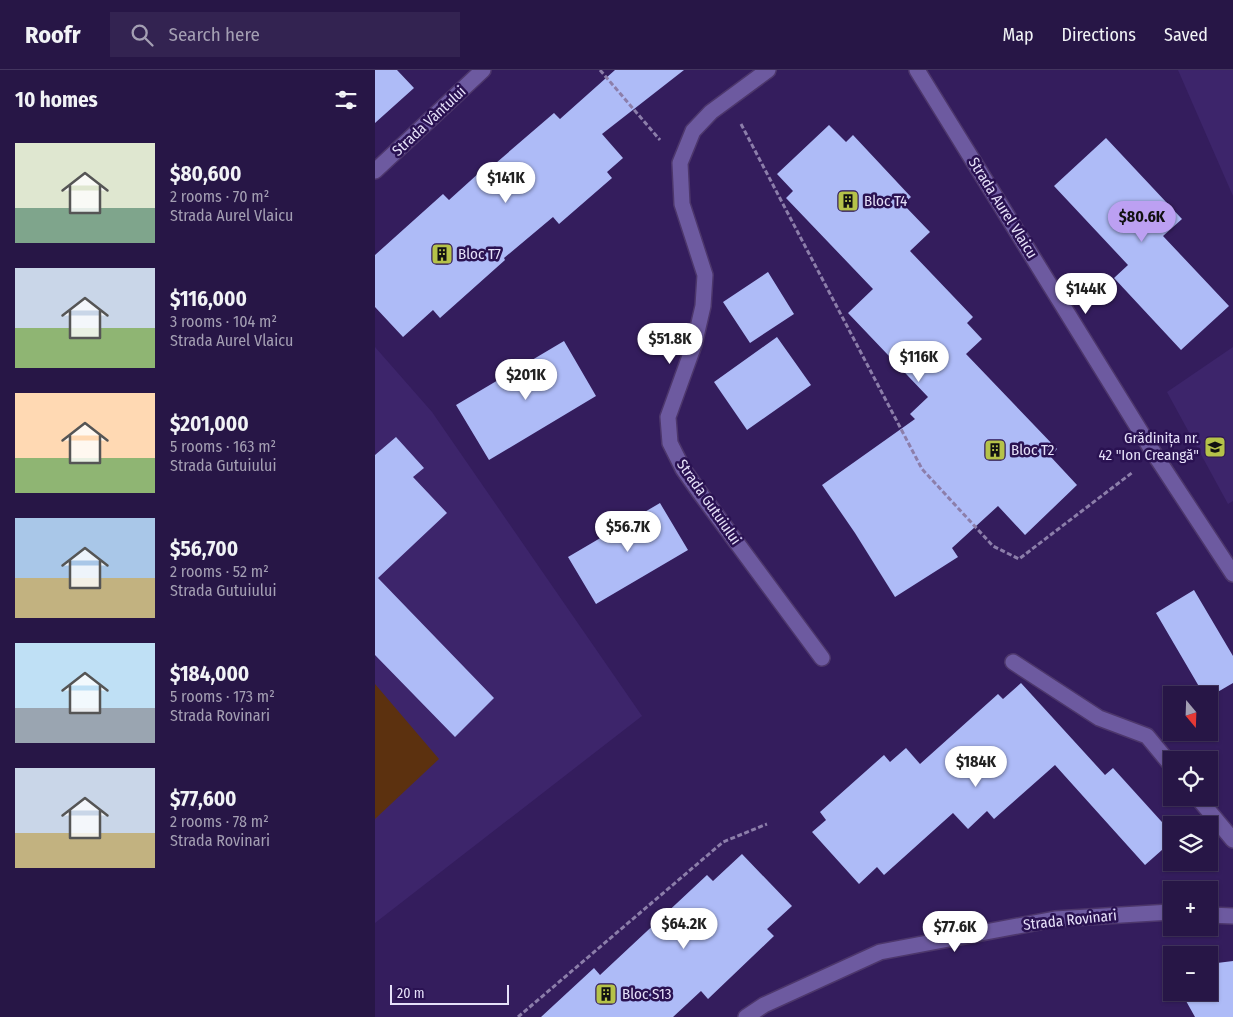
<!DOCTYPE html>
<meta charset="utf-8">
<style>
:root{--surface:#271646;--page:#332351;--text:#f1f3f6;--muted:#a49fb3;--line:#43355f;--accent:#bca0f2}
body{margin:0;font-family:"Fira Sans Condensed",sans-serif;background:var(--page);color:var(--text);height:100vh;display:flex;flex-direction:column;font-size:19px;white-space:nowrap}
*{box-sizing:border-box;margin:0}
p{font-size:16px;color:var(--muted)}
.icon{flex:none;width:28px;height:28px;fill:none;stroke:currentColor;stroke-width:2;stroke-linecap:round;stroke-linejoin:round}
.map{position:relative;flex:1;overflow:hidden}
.details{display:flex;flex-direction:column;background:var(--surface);width:375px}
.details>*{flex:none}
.needle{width:32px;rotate:161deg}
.controls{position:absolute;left:788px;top:616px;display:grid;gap:10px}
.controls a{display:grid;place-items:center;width:55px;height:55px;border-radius:0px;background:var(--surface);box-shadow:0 1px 4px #0004,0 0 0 1px var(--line);font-size:25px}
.scale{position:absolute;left:15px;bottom:12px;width:119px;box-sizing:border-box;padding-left:5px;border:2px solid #e6e1f9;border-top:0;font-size:14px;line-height:18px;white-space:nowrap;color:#e6e1f9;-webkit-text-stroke:4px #2a1252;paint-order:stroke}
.price{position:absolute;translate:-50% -42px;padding:0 11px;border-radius:18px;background:#fff;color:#222;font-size:16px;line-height:32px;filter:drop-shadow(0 1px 2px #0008)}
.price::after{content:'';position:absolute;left:50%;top:30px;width:15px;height:11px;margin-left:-8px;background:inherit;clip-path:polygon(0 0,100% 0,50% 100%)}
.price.active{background:var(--accent);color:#111}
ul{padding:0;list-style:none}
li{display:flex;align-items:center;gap:15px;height:125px;padding:0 15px}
li span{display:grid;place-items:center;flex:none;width:140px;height:100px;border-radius:0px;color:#555}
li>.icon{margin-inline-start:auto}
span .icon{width:60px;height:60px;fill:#fffc;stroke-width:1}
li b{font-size:21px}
h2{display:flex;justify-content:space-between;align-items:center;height:60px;padding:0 15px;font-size:21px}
header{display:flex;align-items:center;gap:30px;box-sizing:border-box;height:70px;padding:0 25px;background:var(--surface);border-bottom:1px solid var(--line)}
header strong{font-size:24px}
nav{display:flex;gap:28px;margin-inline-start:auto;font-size:18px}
.search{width:350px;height:45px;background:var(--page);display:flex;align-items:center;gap:12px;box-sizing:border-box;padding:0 18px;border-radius:0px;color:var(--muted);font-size:19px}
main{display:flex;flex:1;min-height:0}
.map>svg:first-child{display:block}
.built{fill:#3d256b}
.green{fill:#5c310f}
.building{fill:#aebbf7}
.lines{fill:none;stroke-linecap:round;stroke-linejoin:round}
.lane-casing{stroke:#4d376c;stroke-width:18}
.street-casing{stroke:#4d376c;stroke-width:18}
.secondary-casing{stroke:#4d376c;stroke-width:18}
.path{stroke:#8c7eaa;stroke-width:3;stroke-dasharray:5 2.5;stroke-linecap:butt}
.lane{stroke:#6d5aa0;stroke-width:15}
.street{stroke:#6d5aa0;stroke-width:15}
.secondary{stroke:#6d5aa0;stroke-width:15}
.labels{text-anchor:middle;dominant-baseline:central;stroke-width:5;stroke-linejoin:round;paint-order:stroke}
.street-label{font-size:15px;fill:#e6e1f9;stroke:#2a1252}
.poi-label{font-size:15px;fill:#e6e1f9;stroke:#2a1252;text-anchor:start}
</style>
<header>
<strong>Roofr</strong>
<div class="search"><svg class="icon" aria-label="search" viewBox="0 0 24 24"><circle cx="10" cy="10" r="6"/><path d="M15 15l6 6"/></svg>Search here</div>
<nav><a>Map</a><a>Directions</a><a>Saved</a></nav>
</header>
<main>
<section class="details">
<h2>10 homes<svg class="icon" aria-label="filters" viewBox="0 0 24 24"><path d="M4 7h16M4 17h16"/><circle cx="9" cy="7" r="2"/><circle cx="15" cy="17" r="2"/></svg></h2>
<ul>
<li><span style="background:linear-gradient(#dfe7d0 65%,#7fa58c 0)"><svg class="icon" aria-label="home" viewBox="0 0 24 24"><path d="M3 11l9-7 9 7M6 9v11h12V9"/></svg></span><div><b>$80,600</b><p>2 rooms · 70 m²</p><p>Strada Aurel Vlaicu</p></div></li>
<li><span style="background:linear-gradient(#c9d6e8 60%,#8fb573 0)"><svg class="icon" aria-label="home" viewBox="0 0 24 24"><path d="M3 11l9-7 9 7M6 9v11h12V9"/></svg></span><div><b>$116,000</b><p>3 rooms · 104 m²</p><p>Strada Aurel Vlaicu</p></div></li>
<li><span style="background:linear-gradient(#ffd9b3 65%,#8fb573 0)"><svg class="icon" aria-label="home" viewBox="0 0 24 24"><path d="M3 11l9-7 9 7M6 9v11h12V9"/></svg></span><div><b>$201,000</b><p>5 rooms · 163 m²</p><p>Strada Gutuiului</p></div></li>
<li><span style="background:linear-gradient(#a9c7e8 60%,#c2b280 0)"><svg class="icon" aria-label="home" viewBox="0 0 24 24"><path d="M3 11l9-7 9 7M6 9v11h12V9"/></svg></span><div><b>$56,700</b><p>2 rooms · 52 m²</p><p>Strada Gutuiului</p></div></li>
<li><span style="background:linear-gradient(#bfe0f5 65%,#9aa5b1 0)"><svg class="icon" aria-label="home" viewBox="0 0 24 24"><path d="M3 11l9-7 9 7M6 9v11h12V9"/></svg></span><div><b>$184,000</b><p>5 rooms · 173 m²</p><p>Strada Rovinari</p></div></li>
<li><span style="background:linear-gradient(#c9d6e8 65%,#c2b280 0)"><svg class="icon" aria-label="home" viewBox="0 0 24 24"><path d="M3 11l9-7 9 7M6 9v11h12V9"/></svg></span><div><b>$77,600</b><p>2 rooms · 78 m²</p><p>Strada Rovinari</p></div></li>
</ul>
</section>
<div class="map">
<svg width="858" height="947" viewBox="0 0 858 947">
<rect width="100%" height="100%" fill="#341d5d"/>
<path class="built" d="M 803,0 L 858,0 L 858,126 Z
M 0,277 L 57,342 L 267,646 L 0,853 Z
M 858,277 L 858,431 L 853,434 L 792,322 Z"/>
<path class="green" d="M 0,614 L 64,689 L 0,749 Z"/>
<path class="building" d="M 0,0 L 22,0 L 39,18 L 0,53 Z
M 240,0 L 309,0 L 227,64 L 248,88 L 232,102 L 237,108 L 184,154 L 178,147 L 129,188 L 130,190 L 65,248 L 58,240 L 28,267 L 0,237 L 0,185 L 68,124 L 74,130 L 105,102 L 107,105 L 179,43 L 185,49 Z
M 454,55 L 471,72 L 478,65 L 536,127 L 528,134 L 555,162 L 535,181 L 598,247 L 592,253 L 607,269 L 591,284 L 682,379 L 675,386 L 702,415 L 650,465 L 623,436 L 577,478 L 583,487 L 520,527 L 480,463 L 447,415 L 540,349 L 535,344 L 553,327 L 473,243 L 498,219 L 411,128 L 418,121 L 402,104 Z
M 731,68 L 807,149 L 788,166 L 854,236 L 806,280 L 739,208 L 753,195 L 679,116 Z
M 393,202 L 419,244 L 375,273 L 348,232 Z
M 402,267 L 436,315 L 372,360 L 339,312 Z
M 189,271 L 221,326 L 114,390 L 81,335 Z
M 21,367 L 49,398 L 38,407 L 72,443 L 3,508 L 119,628 L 80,667 L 0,585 L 0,385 Z
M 285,433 L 313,480 L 221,534 L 193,487 Z
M 819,520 L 858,586 L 858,613 L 834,627 L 834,625 L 829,625 L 781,543 Z
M 646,613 L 730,705 L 738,698 L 796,762 L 796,772 L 770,795 L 680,695 L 619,749 L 612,741 L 593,759 L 578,743 L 509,805 L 502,797 L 484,814 L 437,762 L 451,750 L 445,742 L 509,685 L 515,692 L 531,678 L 545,694 L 623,624 L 628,629 Z
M 367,784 L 417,836 L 392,859 L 399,866 L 333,929 L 326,921 L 298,947 L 166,947 L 219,898 L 225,905 L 332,805 L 338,811 Z
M 858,891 L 858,947 L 820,947 L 806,922 L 834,922 L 834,894 Z"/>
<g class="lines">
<g class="lane-casing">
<path id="lane" d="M 638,592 L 724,648 L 772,666 L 796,695
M 823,728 L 858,770"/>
</g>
<g class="street-casing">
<path id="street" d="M 393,0 L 336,42 L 318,61 L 305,93 L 307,134 L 330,205 L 328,236 L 319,275 L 293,347 L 295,373 L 308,399 L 325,423 L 447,588
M 542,0 L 780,385 L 858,504
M 0,101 L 108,0"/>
</g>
<g class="secondary-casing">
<path id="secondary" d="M 834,845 L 858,846
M 371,947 L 389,935 L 505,882 L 680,849 L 796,842"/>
</g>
<path class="path" d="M 225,0 L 285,70
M 366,54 L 547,399 L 618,476 L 644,489 L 758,402
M 143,947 L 348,772 L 392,754"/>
<use href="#lane" class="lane"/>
<use href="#street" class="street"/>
<use href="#secondary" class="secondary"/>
</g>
<defs>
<g id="building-square" transform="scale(1.125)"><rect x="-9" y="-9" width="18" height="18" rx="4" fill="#b5c249" stroke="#2a1252"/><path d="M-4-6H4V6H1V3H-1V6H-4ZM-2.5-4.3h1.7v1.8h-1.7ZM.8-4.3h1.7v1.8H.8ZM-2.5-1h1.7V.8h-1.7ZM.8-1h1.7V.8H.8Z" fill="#111"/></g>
<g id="school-square" transform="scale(1.125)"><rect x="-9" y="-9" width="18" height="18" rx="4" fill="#b5c249" stroke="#2a1252"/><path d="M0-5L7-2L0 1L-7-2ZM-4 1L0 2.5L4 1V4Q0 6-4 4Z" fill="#111"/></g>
</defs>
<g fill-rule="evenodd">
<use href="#building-square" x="473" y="131"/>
<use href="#building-square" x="67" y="184"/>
<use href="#school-square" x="840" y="377"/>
<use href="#building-square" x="620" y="380"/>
<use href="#building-square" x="231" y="924"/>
</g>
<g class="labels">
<g class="street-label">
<text transform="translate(54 51) rotate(-43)">Strada Vântului</text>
<text transform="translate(628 138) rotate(58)">Strada Aurel Vlaicu</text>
<text transform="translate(334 432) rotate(55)">Strada Gutuiului</text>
<text transform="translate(695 850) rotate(-6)">Strada Rovinari</text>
</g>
<g class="poi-label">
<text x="489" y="131">Bloc T4</text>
<text x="83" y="184">Bloc T7</text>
<text x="824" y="368" text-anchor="end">Grădinița nr.<tspan x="824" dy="17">42 "Ion Creangă"</tspan></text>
<text x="636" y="380">Bloc T2</text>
<text x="247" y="924">Bloc S13</text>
</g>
</g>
</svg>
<div class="controls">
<a><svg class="needle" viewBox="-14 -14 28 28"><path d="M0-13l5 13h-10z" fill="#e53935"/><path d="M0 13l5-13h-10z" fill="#a49fb3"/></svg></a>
<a><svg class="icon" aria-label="locate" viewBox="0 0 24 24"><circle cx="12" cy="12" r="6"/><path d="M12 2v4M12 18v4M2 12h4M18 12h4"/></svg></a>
<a><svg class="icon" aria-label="layers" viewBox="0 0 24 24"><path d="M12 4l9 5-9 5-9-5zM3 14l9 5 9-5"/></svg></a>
<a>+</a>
<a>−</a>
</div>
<div class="scale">20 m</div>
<b class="price" style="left:131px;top:134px">$141K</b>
<b class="price active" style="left:767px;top:173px">$80.6K</b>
<b class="price" style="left:711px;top:245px">$144K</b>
<b class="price" style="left:295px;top:295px">$51.8K</b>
<b class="price" style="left:544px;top:313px">$116K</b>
<b class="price" style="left:151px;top:331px">$201K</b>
<b class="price" style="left:253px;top:483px">$56.7K</b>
<b class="price" style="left:601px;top:718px">$184K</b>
<b class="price" style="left:309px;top:880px">$64.2K</b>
<b class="price" style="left:580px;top:883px">$77.6K</b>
</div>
</main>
